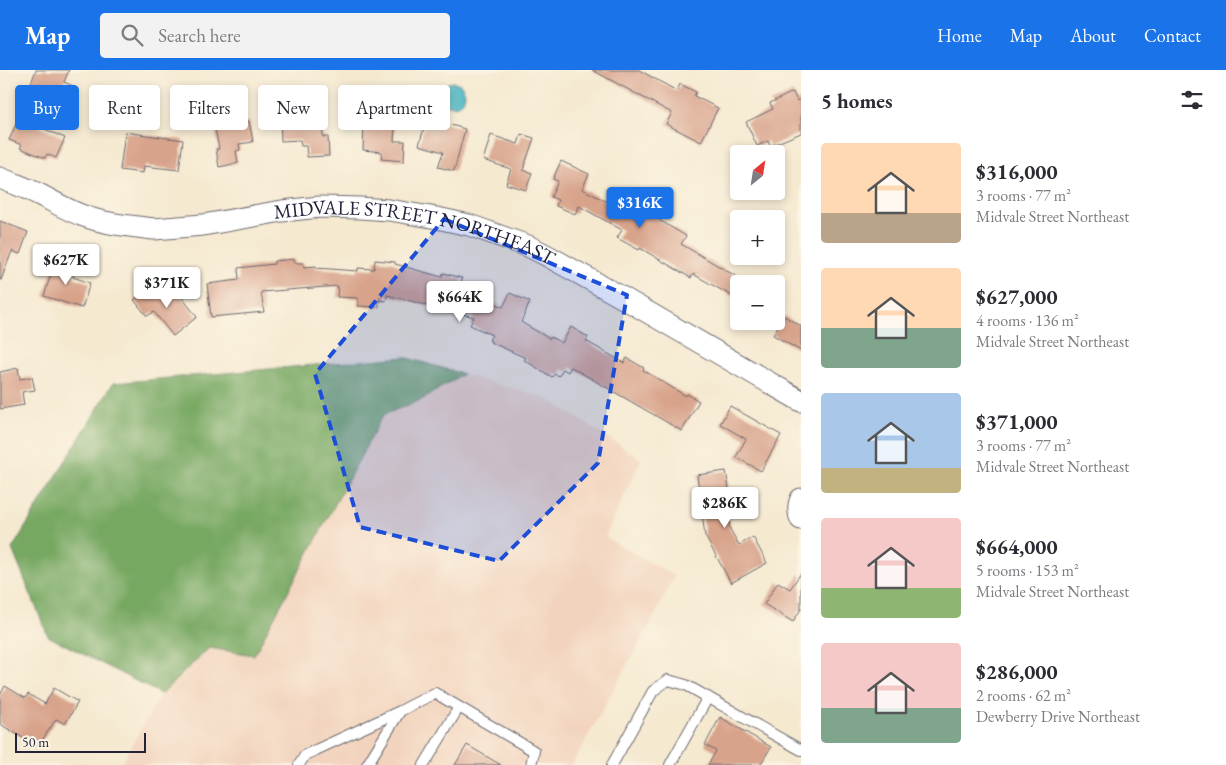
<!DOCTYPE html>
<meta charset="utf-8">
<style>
:root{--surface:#fff;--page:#f2f2f3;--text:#2b2b33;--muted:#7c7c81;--accent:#1a73e8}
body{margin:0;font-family:"EB Garamond",serif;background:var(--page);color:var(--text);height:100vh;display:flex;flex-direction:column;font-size:19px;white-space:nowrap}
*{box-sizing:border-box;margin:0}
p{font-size:16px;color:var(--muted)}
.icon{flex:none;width:28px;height:28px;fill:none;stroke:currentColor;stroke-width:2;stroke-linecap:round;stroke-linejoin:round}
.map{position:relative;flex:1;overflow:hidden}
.side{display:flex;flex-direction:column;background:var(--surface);width:425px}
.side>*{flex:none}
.top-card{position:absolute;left:15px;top:15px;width:475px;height:45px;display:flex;gap:10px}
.needle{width:32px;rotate:30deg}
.tools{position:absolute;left:730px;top:75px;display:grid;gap:10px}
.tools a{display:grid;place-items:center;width:55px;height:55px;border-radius:5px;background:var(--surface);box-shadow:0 2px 8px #0003;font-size:25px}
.scale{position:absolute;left:15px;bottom:12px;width:131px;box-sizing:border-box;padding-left:5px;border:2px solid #22223b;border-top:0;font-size:14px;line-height:18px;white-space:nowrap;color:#22223b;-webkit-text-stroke:4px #fcf5e5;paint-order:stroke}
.price{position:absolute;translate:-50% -42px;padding:0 11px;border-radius:5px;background:#fff;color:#222;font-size:16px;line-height:32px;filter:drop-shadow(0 1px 2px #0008)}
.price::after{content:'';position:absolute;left:50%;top:30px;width:15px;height:11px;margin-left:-8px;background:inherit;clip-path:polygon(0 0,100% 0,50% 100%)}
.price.current{background:var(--accent);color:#fff}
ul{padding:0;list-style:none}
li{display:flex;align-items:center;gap:15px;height:125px;padding:0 20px}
li span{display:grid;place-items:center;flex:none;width:140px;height:100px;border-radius:5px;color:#555}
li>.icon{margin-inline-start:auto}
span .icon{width:60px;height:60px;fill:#fffc;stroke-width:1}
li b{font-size:21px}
h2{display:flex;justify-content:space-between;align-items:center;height:60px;padding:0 20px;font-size:21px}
.pill{padding:0 18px;border-radius:5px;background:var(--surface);box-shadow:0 2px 8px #0003;font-size:18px;line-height:45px}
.pill.current{background:var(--accent);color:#fff}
header{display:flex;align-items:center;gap:30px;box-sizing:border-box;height:70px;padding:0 25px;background:var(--accent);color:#fff}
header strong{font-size:24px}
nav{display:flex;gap:28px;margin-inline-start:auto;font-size:18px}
.search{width:350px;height:45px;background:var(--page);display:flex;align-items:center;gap:12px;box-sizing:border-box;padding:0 18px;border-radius:5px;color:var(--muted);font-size:19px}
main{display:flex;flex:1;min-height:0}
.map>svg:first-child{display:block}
.built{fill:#f2d4be}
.forest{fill:#77a862;stroke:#4c654e}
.water{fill:#45b3c1;stroke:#346a7e}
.building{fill:#d8a38b}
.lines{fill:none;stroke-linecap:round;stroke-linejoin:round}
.service-casing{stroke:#6c686f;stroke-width:12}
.minor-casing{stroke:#6c686f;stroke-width:23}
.service{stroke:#fff;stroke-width:10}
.minor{stroke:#fff;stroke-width:21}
.marked{fill:#1d4ed8;fill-opacity:0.2;stroke:#1d4ed8;stroke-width:4;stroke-dasharray:10 6;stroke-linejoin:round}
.labels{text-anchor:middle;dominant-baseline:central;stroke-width:5;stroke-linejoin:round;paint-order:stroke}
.street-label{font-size:20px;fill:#22223b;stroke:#fcf5e5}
</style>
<header>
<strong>Map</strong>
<div class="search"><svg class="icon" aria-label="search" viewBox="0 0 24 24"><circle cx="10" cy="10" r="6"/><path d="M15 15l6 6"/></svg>Search here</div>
<nav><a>Home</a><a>Map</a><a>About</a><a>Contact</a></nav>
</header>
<main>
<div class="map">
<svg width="801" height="695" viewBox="0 0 801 695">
<rect width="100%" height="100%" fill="#fcf5e5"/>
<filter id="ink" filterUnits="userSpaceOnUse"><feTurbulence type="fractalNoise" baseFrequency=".02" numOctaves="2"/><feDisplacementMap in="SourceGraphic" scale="10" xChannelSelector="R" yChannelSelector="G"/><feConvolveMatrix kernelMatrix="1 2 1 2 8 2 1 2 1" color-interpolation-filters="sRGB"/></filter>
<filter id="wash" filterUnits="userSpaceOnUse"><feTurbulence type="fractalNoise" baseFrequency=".0096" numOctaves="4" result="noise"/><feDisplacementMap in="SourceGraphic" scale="20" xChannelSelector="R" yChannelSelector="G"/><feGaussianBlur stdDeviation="1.12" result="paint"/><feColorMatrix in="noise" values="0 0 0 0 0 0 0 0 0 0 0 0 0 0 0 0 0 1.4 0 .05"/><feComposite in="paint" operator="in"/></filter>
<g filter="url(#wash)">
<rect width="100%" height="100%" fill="#f5e9d0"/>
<path class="built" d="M 463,304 L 548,329 L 641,389 L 605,467 L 674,506 L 656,543 L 572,695 L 121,695 L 161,624 L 209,578 L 254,585 L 383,345 L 421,330 Z"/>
<path class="forest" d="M 404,287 L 463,304 L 421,330 L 383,345 L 254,585 L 209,578 L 161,624 L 48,566 L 12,479 L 113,313 Z"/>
<path class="water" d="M441 24a12 12 0 1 1 24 0a12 12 0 1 1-24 0Z"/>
<g id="blocks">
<path class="building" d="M 36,0 L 69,0 L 64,12 L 73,16 L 65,36 L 28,21 Z
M 592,0 L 639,0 L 677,21 L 680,14 L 696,22 L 694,26 L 718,38 L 701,72 L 666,54 L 672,43 Z
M 793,22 L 797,31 L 801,29 L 801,63 L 770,76 L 768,71 L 757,76 L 746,52 L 773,39 L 770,33 Z
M 241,39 L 244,52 L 249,51 L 253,72 L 239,74 L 240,80 L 236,81 L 238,93 L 219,97 L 216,79 L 219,79 L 215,59 L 226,57 L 223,42 Z
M 322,43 L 323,67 L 328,67 L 329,86 L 307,87 L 306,76 L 301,76 L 300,70 L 281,71 L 280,46 Z
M 427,48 L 465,59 L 454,101 L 438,97 L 443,82 L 419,75 Z
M 18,50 L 32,56 L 33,54 L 65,68 L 56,88 L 47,84 L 45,88 L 20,78 L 22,75 L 9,70 Z
M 364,53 L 395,55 L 394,71 L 405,71 L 404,91 L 381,89 L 382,82 L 363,80 Z
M 125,62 L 183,70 L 179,100 L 144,96 L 143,103 L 120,100 Z
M 521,64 L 534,68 L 523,100 L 532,103 L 526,120 L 506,114 L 511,99 L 483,90 L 491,65 L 518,74 Z
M 561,91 L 589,104 L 582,119 L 606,131 L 611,122 L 654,146 L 654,147 L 686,166 L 681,174 L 739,208 L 739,230 L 693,204 L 691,208 L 640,178 L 639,180 L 617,168 L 622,160 L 579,136 L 575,144 L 556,136 L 558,130 L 551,127 L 558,111 L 553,109 Z
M 0,151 L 28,162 L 20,184 L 12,181 L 1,210 L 0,210 Z
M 294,189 L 295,193 L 303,193 L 304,197 L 316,196 L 316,198 L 358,201 L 358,198 L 374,199 L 375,190 L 395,192 L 395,194 L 442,207 L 443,203 L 462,208 L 460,218 L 503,237 L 510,223 L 530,232 L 521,252 L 550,269 L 551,267 L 562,273 L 571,257 L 588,267 L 586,271 L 624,293 L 627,288 L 644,298 L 643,300 L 686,326 L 687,324 L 699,331 L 682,361 L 571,297 L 568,302 L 563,299 L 559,306 L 555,304 L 552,307 L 524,290 L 526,288 L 490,272 L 491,271 L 489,270 L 492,265 L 470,255 L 474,247 L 387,225 L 386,231 L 379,230 L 379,237 L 358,236 L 358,228 L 337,227 L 338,216 L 261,222 L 264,242 L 211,247 L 207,214 L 239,210 L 238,198 L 274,194 L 274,191 Z
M 55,191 L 76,197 L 73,207 L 90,213 L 82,238 L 44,226 Z
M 154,214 L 167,230 L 177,221 L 197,247 L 173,266 L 154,242 L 147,246 L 134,230 Z
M 784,246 L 801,256 L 801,281 L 773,265 Z
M 18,298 L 20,309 L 32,307 L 35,320 L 22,322 L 24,335 L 0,339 L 0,302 Z
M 730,336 L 781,365 L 761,401 L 736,387 L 746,369 L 720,354 Z
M 726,401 L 730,425 L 726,426 L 730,459 L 739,475 L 753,467 L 767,493 L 731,513 L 705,466 L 697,405 Z
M 801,503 L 801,539 L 793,552 L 764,534 L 778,512 L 790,519 Z
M 5,616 L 25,628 L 28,624 L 45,634 L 54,618 L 78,632 L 65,654 L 56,649 L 38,677 L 0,654 L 0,625 Z
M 720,647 L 771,677 L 760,695 L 708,695 L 716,681 L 705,675 Z
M 467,675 L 501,695 L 455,695 Z"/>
</g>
</g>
<g filter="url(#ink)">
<use href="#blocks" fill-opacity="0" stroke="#6c686f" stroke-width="1"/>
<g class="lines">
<g class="service-casing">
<path id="service" d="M 299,695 L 305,685 L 400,641 L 435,623 L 534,681 L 531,695
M 367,695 L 400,641
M 424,695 L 459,637
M 612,695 L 653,621 L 668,610 L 686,615 L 801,680
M 670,695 L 708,627"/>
</g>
<g class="minor-casing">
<g id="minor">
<path id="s1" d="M 0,108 C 12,113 24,117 36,123 C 51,130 65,139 81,145 C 104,154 130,156 154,159 L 203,155 L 282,141 L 320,137 L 360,138 L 389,140 L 437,148 L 469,155 L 528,176 L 546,185 L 625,229 L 801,331"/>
<path d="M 801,429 C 798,435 798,443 801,449"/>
</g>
</g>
<use href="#service" class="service"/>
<use href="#minor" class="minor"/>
</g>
</g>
<path class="marked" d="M 444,149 L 627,225 L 598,393 L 499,491 L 360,457 L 315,304 Z"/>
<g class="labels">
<g class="street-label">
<text stroke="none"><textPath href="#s1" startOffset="429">MIDVALE STREET NORTHEAST</textPath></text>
</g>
</g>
</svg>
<div class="tools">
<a><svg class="needle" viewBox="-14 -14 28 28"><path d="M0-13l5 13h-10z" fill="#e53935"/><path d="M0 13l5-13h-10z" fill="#7c7c81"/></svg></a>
<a>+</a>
<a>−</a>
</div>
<div class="scale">50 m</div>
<b class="price current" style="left:640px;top:159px">$316K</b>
<b class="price" style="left:66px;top:216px">$627K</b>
<b class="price" style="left:167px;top:239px">$371K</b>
<b class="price" style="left:460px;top:253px">$664K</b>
<b class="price" style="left:725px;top:459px">$286K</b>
<div class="top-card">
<a class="pill current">Buy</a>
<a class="pill">Rent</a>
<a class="pill">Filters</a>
<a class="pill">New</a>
<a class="pill">Apartment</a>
</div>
</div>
<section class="side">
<h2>5 homes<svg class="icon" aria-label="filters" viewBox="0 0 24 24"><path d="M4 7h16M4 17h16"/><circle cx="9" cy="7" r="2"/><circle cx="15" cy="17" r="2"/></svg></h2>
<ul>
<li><span style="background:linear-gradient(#ffd9b3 70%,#b9a48a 0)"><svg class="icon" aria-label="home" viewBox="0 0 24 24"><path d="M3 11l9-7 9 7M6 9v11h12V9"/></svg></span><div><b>$316,000</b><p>3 rooms · 77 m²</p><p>Midvale Street Northeast</p></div></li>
<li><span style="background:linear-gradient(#ffd9b3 60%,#7fa58c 0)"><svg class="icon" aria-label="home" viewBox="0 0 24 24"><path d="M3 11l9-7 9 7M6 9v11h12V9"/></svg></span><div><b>$627,000</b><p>4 rooms · 136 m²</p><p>Midvale Street Northeast</p></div></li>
<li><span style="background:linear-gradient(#a9c7e8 75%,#c2b280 0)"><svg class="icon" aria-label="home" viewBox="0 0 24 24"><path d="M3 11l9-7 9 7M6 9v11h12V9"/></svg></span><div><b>$371,000</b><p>3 rooms · 77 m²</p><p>Midvale Street Northeast</p></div></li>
<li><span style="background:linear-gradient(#f6c9c9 70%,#8fb573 0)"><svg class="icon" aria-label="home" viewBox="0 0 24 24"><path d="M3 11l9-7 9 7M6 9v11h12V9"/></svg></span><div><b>$664,000</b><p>5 rooms · 153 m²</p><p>Midvale Street Northeast</p></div></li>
<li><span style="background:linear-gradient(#f6c9c9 65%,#7fa58c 0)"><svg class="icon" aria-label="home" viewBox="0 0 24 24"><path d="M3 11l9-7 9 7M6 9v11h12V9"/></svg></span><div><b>$286,000</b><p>2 rooms · 62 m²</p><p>Dewberry Drive Northeast</p></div></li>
</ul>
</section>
</main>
